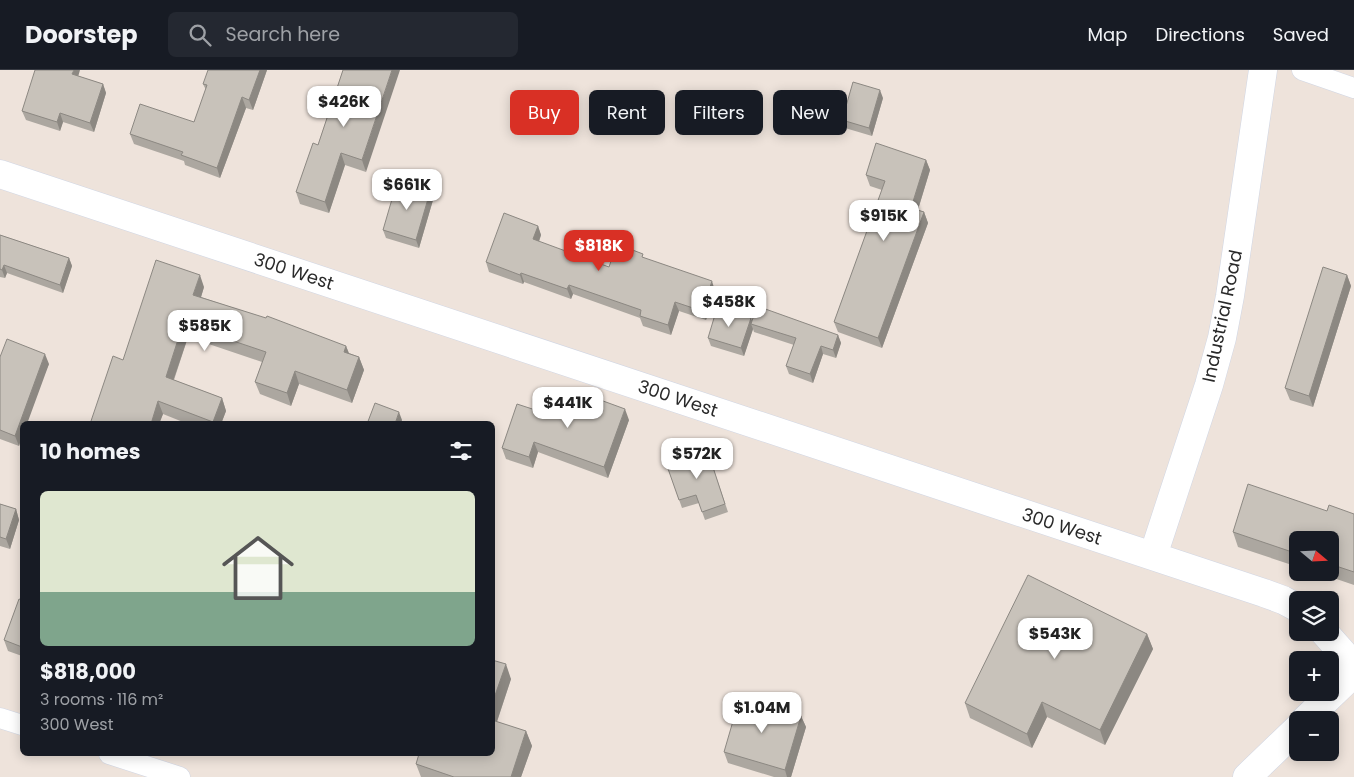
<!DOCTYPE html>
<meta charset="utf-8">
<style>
:root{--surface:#171b24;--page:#242831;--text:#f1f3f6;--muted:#9ea1a6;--line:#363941;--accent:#d93025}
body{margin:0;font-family:Poppins,sans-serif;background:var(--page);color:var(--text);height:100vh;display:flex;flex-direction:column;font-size:19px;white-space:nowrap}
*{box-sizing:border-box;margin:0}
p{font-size:16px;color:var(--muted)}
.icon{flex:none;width:28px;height:28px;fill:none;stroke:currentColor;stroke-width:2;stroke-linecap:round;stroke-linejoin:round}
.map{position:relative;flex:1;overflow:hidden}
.drawer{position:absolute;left:20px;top:351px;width:475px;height:335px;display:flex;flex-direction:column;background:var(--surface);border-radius:8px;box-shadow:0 2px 12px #0003}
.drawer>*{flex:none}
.top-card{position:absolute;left:510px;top:20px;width:475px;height:45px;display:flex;gap:10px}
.needle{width:32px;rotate:109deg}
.tools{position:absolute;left:1289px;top:461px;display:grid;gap:10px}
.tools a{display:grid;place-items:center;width:50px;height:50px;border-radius:8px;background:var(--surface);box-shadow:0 2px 12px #0003;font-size:25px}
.price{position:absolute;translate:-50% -42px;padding:0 11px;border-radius:10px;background:#fff;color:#222;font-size:16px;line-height:32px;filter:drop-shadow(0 1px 2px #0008)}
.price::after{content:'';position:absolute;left:50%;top:30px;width:15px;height:11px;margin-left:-8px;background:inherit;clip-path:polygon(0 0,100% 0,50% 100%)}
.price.on{background:var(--accent);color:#fff}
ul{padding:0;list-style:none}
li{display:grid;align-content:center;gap:10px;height:265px;padding:0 20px}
li span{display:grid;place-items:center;height:155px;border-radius:8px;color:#555}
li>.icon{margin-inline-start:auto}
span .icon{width:90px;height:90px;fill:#fffc;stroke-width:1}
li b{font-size:21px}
h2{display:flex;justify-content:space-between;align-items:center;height:60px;padding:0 20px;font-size:21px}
.chip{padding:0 18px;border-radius:8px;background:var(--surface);box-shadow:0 2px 12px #0003;font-size:18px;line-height:45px}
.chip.on{background:var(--accent);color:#fff}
header{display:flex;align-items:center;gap:30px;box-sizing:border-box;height:70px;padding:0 25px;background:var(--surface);border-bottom:1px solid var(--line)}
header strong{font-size:24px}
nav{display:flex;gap:28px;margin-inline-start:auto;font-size:18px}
.search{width:350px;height:45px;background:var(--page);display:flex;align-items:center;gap:12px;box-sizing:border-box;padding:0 18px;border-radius:8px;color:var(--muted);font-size:19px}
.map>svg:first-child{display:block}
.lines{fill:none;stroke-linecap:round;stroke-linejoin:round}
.street-casing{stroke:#d0d6e4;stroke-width:21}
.secondary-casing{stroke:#d0d6e4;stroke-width:29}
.street{stroke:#fff;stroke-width:20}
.secondary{stroke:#fff;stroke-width:28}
.wall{fill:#aca7a0}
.shaded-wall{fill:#8c8882}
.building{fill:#c8c2ba;stroke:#8c8882}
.labels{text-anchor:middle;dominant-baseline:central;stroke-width:4.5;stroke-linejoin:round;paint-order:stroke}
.street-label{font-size:18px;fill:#2a2a2a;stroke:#fff}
</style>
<header>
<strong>Doorstep</strong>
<div class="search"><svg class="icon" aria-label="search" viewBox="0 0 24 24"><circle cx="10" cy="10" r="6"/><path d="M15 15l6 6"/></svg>Search here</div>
<nav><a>Map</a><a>Directions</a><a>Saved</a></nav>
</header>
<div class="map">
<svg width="1354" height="707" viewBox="0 0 1354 707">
<rect width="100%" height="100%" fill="#eee3db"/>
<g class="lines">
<g class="street-casing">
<path id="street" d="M 1302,0 L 1354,18
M 0,648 L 22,655
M 109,684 L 180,707"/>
</g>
<g class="secondary-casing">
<path id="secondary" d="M 0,104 L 1264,523 L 1283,530 L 1298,538
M 1153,486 L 1209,315 L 1222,268 L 1230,226 L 1263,0
M 1324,562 L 1354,596
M 1305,650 L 1354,603
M 1247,707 L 1298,658"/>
</g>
<use href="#street" class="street"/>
<use href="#secondary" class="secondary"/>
</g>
<path class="wall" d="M 267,0 L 253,40 L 246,38 L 220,108 L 185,95 L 184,91 L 134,74 L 130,64 L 194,52 L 206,20 L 203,14 Z
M 343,0 L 366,102 L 345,95 L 329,143 L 300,134 L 296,122 L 318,75 Z
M 78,6 L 103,14 L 106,23 L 94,62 L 63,52 L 60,61 L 26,50 L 22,41 Z
M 883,28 L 872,66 L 845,58 L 842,50 Z
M 926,90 L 930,100 L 918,140 L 924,142 L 928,153 L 882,278 L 838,262 L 834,252 L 882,120 L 870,116 L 866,105 Z
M 430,122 L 433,130 L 419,178 L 386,168 L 383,160 Z
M 538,156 L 541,165 L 539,172 L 609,197 L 644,188 L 715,221 L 706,250 L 679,241 L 671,265 L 643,256 L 640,248 L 573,224 L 571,229 L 524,212 L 523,214 L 489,202 L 486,192 Z
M 0,165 L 69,188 L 72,196 L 63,223 L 7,203 L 5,208 L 0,207 Z
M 1347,205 L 1351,216 L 1313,337 L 1290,330 L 1285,318 Z
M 204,217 L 201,227 L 346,276 L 349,283 L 359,287 L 364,300 L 352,333 L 299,314 L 291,336 L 260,324 L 255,312 L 262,292 L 188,267 L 174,310 L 222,328 L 226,341 L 221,354 L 188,354 L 163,344 L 159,354 L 90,354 L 123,290 Z
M 751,248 L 752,251 L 838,265 L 841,273 L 836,288 L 823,284 L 813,313 L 789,304 L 786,296 L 794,275 L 754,262 L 753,259 L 744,286 L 711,276 L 708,268 Z
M 0,287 L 49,294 L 22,354 L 22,366 L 19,376 L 0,369 Z
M 563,349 L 629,350 L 608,408 L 538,382 L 533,398 L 506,389 L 502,378 Z
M 707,379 L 728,442 L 705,450 L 699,433 L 682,438 L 666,393 Z
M 0,434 L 16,439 L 19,450 L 10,479 L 0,476 Z
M 1354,444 L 1354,515 L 1316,502 L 1330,502 L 1330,470 L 1298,470 L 1298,497 L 1238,477 L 1233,462 Z
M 22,527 L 22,586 L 8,581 L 4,570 Z
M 1147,564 L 1153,579 L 1105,675 L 1047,647 L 1032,678 L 970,648 L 965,633 Z
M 492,590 L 511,609 L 497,652 L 526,661 L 532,676 L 521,707 L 421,707 L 416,694 L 492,684 Z
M 801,646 L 806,657 L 791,707 L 774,707 L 728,693 L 724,682 Z"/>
<path class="shaded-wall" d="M 74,0 L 80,0 L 76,14 L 72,4 Z
M 260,0 L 267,0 L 253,40 L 249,30 Z
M 392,0 L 400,0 L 366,102 L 362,90 Z
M 103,14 L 106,23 L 94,62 L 90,53 Z
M 880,20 L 883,28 L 872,66 L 869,58 Z
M 242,27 L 246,38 L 220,108 L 217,98 Z
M 60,43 L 63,52 L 60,61 L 57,52 Z
M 341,83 L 345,95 L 329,143 L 325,132 Z
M 926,90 L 930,100 L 915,149 L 911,138 Z
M 430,122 L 433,130 L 419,178 L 416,170 Z
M 924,142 L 928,153 L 882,278 L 878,268 Z
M 538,156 L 541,165 L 536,179 L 533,169 Z
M 69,188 L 72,196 L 63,223 L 60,215 Z
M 4,195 L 7,203 L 5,208 L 2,200 Z
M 521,203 L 524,212 L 523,214 L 520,205 Z
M 200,205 L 204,217 L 198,237 L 193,225 Z
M 1347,205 L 1351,216 L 1313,337 L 1309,326 Z
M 712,211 L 715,221 L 706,250 L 702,241 Z
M 569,215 L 573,224 L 571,229 L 567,219 Z
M 675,232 L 679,241 L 671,265 L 668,255 Z
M 751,248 L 753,254 L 751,254 L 753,259 L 744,286 L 741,278 Z
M 183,254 L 188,267 L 170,320 L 166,307 Z
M 838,265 L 841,273 L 836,288 L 833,280 Z
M 346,276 L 351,289 L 344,282 Z
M 821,276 L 823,284 L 813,313 L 810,304 Z
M 45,284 L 49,294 L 27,354 L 22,354 L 22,366 L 19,376 L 15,366 Z
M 359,287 L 364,300 L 352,333 L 347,320 Z
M 295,301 L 299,314 L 291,336 L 287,323 Z
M 222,328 L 226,341 L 221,354 L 213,354 L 213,352 Z
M 158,331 L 163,344 L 159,354 L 151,354 Z
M 625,339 L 629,350 L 608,408 L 604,397 Z
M 399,342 L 402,350 L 401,354 L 395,354 Z
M 534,372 L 538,382 L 533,398 L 529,387 Z
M 16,439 L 19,450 L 10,479 L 6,469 Z
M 1147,564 L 1153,579 L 1105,675 L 1100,660 Z
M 506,594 L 511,609 L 493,663 L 492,634 Z
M 1042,632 L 1047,647 L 1032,678 L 1027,664 Z
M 801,646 L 806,657 L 791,707 L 787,707 L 785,700 Z
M 526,661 L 532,676 L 521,707 L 511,707 Z"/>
<path class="building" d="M 35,0 L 74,0 L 72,4 L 103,14 L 90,53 L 60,43 L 57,52 L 22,41 Z
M 208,0 L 260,0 L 249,30 L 242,27 L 217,98 L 181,85 L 183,82 L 130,64 L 140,34 L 194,52 L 207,15 L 203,14 Z
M 343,0 L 392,0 L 362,90 L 341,83 L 325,132 L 296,122 L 313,73 L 318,75 Z
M 853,12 L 880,20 L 869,58 L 842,50 Z
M 876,73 L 926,90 L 911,138 L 924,142 L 878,268 L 834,252 L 885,111 L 866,105 Z
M 397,112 L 430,122 L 416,170 L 383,160 Z
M 504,143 L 538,156 L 533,169 L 609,197 L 617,174 L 643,184 L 642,187 L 712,211 L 702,241 L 675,232 L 668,255 L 640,246 L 641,240 L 569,215 L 567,219 L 521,203 L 520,205 L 486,192 Z
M 0,165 L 69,188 L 60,215 L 4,195 L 2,200 L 0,199 Z
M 156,190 L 200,205 L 193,225 L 266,248 L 267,246 L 346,276 L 344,282 L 359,287 L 347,320 L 295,301 L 287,323 L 255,312 L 266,282 L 183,254 L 166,307 L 222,328 L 213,352 L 158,331 L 151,354 L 90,354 L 113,286 L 123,290 Z
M 1323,197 L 1347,205 L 1309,326 L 1285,318 Z
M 757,236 L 838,265 L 833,280 L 821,276 L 810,304 L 786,296 L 796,268 L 751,254 Z
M 717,238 L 751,248 L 741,278 L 708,268 Z
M 7,269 L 45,284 L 15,366 L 0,360 L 0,287 Z
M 573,320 L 625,339 L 604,397 L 534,372 L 529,387 L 502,378 L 517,334 L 563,349 Z
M 375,333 L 399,342 L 395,354 L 367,354 Z
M 707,379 L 725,434 L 702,442 L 696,425 L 679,430 L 666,393 Z
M 1248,414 L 1327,441 L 1329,435 L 1354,444 L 1354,502 L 1330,494 L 1330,470 L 1298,470 L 1298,484 L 1233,462 Z
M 0,434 L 16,439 L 6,469 L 0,467 Z
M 1028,505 L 1147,564 L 1100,660 L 1042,632 L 1027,664 L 965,633 Z
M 22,527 L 22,577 L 4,570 L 19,529 L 22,530 Z
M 492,590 L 506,594 L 492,634 Z
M 740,627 L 801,646 L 785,700 L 724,682 Z
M 492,650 L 526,661 L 511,707 L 454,707 L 416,694 L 419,684 L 492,684 Z"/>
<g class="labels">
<g class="street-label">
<text transform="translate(294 201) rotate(18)">300 West</text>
<text transform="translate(1222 246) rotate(-78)">Industrial Road</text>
<text transform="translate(678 328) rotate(18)">300 West</text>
<text transform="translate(1062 456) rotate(18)">300 West</text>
</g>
</g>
</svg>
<div class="tools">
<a><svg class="needle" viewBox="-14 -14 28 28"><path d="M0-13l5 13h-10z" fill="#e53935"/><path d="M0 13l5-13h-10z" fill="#9ea1a6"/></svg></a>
<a><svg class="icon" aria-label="layers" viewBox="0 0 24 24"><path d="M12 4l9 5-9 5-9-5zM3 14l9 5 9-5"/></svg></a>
<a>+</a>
<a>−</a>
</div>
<b class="price" style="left:344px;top:58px">$426K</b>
<b class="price" style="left:407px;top:141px">$661K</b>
<b class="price" style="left:884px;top:172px">$915K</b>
<b class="price on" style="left:599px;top:202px">$818K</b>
<b class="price" style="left:729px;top:258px">$458K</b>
<b class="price" style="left:205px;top:282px">$585K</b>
<b class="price" style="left:568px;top:359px">$441K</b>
<b class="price" style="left:697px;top:410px">$572K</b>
<b class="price" style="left:1055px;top:590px">$543K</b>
<b class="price" style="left:762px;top:664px">$1.04M</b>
<div class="top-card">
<a class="chip on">Buy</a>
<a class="chip">Rent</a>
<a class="chip">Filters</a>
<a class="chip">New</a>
</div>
<section class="drawer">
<h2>10 homes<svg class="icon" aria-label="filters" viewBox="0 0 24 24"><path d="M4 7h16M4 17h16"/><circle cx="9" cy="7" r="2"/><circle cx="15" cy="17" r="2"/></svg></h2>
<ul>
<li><span style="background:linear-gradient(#dfe7d0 65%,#7fa58c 0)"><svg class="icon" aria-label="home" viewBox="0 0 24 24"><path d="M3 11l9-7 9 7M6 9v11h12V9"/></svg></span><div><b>$818,000</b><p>3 rooms · 116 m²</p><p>300 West</p></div></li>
</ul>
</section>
</div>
